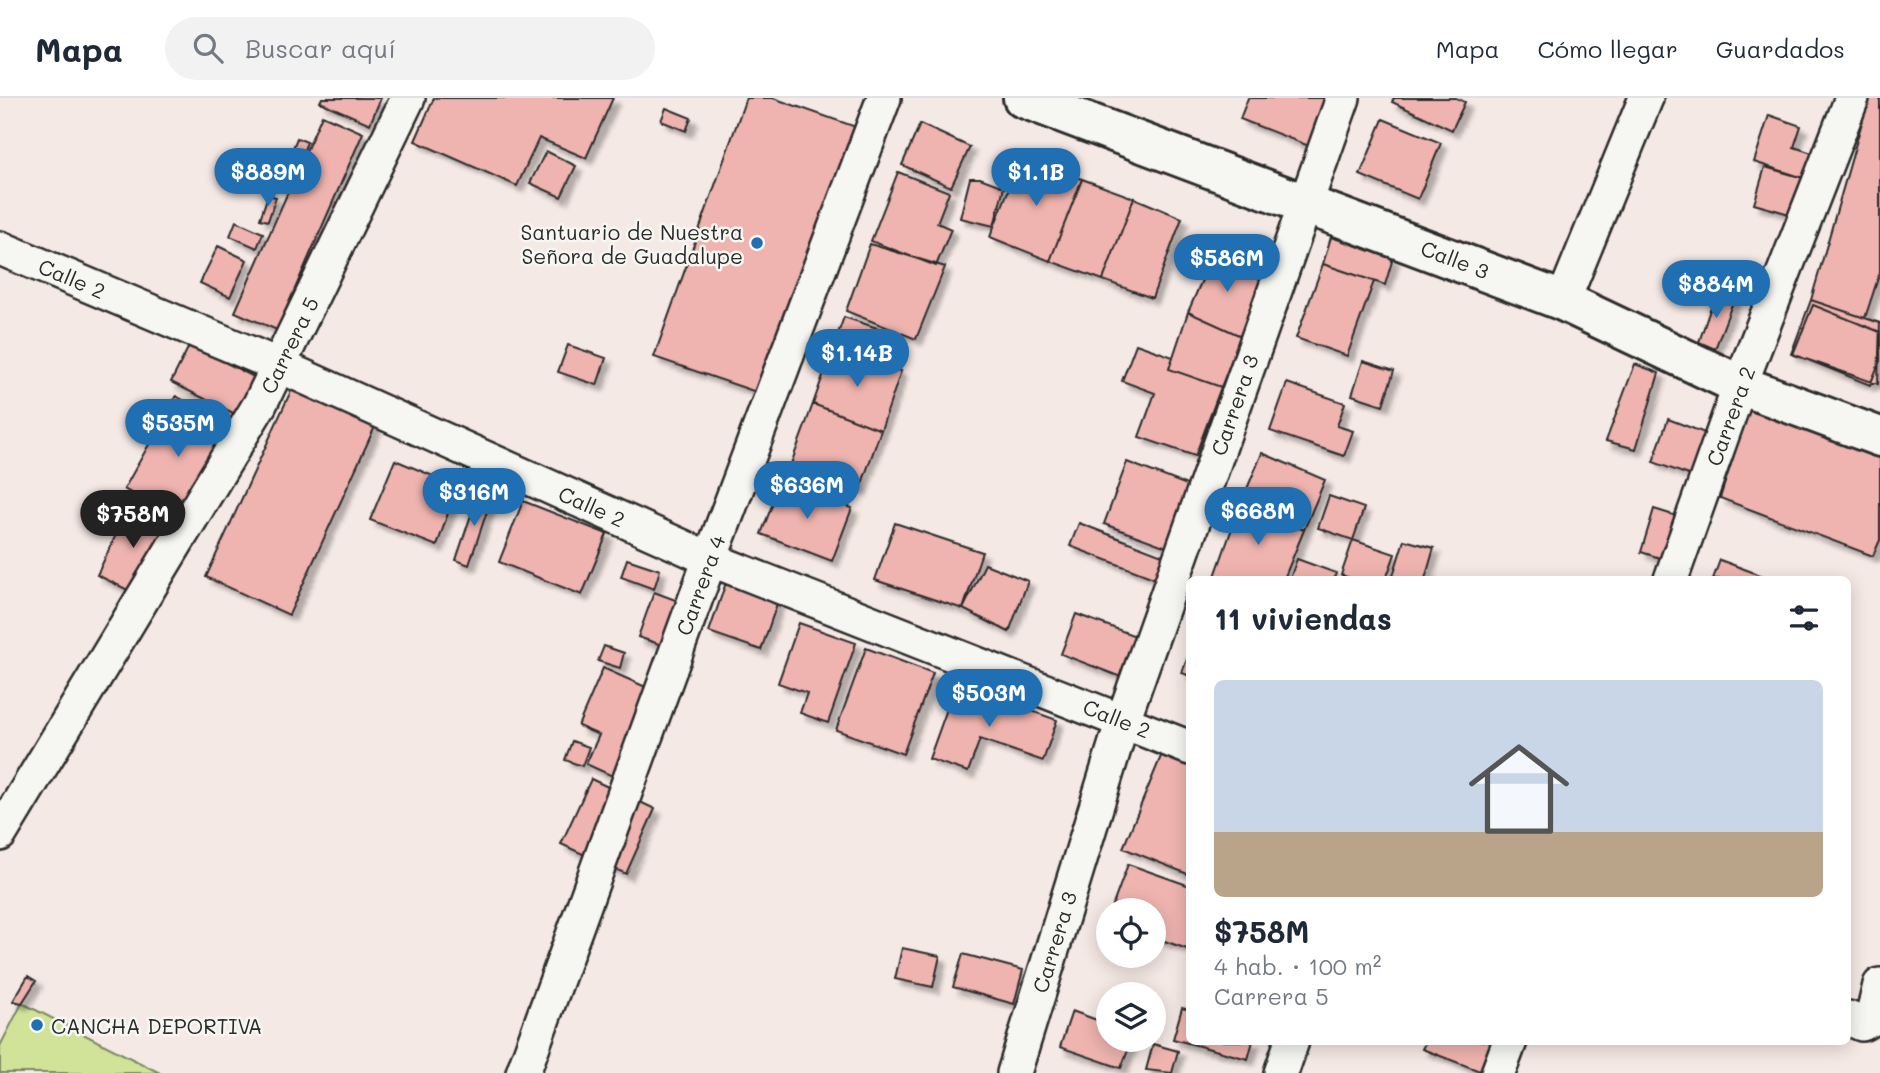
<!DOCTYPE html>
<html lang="es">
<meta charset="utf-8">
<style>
:root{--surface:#fff;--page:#f2f2f3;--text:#1f2937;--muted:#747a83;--line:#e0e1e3;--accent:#1f6fb2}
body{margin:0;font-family:Mali,sans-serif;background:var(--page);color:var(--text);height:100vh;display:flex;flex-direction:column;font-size:26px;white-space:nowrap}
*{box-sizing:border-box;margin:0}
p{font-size:23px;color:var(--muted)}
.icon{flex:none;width:38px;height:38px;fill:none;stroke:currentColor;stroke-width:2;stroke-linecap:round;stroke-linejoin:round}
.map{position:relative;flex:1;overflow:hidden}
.panel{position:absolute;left:1186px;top:478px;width:665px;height:469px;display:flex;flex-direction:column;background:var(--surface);border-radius:10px;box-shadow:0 4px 18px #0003}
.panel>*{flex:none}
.buttons{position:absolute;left:1096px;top:800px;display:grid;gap:14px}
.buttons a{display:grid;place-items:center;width:70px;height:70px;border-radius:50%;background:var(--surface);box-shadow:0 4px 18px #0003;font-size:35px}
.price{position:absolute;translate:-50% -60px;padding:0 16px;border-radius:24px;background:var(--accent);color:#fff;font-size:23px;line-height:46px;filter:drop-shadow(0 2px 4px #0008)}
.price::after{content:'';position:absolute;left:50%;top:42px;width:21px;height:16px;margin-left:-10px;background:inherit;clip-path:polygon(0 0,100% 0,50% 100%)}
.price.selected{background:#222;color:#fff}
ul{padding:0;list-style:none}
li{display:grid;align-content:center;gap:14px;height:371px;padding:0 28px}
li span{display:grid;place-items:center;height:217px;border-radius:10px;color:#555}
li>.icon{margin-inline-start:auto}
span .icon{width:126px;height:126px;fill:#fffc;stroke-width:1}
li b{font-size:30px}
h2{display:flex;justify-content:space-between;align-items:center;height:84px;padding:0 28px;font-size:30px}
header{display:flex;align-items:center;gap:42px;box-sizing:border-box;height:98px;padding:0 35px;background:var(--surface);border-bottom:2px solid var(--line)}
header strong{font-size:33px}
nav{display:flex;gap:38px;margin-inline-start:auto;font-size:24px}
.search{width:490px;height:63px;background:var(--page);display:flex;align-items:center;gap:18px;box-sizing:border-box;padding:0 24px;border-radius:38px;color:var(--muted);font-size:26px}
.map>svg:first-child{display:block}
.green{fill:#d0e398;stroke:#7e8762;stroke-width:2}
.building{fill:#efb4af;stroke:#2b2b2b;stroke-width:2;filter:url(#shadow)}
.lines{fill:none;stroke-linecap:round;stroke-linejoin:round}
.street-casing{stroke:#2b2b2b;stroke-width:38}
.secondary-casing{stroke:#2b2b2b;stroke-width:44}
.street{stroke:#f6f6f2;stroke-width:33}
.secondary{stroke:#f6f6f2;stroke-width:38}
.poi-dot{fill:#1f6fb2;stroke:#f6f6f2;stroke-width:2.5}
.labels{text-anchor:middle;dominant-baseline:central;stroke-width:5;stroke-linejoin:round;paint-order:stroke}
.poi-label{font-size:21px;fill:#2b2b2b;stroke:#f6f6f2;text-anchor:end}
.street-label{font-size:21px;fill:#2b2b2b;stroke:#f6f6f2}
</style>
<header>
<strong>Mapa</strong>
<div class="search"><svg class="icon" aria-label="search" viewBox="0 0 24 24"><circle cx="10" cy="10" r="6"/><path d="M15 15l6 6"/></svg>Buscar aquí</div>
<nav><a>Mapa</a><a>Cómo llegar</a><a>Guardados</a></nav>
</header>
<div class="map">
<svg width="1880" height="975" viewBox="0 0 1880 975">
<defs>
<filter id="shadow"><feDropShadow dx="6" dy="6" stdDeviation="2" flood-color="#0004"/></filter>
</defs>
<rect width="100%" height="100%" fill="#f5e9e5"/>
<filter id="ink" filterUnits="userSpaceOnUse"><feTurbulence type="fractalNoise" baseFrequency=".0143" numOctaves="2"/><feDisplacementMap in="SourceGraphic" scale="14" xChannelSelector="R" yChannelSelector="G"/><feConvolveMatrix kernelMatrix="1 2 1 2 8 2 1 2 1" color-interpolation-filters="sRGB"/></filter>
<g filter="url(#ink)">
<path class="green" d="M 22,905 L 160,975 L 0,975 L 0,948 Z"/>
<path class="building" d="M 322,0 L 381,0 L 370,26 L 320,4 Z
M 434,0 L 613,0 L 586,60 L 539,40 L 517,88 L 415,43 Z
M 746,0 L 773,0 L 859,30 L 765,297 L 654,259 Z
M 1248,0 L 1334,0 L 1314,50 L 1240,21 Z
M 1394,0 L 1456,0 L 1465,4 L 1452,32 L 1392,4 Z
M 1869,0 L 1880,0 L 1880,174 L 1865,220 L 1811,202 Z
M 666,10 L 691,20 L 686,33 L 661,23 Z
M 322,17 L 363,35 L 277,232 L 235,214 Z
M 1769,17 L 1801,28 L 1794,49 L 1818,57 L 1810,82 L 1754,64 Z
M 1383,21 L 1441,45 L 1418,101 L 1360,77 Z
M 920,26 L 970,49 L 951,89 L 902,67 Z
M 297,40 L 307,44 L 301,59 L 291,55 Z
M 546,53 L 576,68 L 561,99 L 530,85 Z
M 1022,58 L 1082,81 L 1050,163 L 990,139 Z
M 1765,69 L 1810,82 L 1800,119 L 1754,106 Z
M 285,70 L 295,73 L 288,91 L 278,87 Z
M 898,74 L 949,94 L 937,125 L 951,131 L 936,168 L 871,143 Z
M 970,80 L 980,80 L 1004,89 L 994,128 L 960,120 Z
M 1082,81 L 1134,100 L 1103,182 L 1050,163 Z
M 268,97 L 276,99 L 268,123 L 260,121 Z
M 1134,100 L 1182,120 L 1152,200 L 1103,182 Z
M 236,123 L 263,135 L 257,150 L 230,138 Z
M 1331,139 L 1393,160 L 1385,187 L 1323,166 Z
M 870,146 L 945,169 L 916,241 L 846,213 Z
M 218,148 L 247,162 L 230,199 L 200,185 Z
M 1213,157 L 1265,173 L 1241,238 L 1188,214 Z
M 1323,166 L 1374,183 L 1347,258 L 1296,240 Z
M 1716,194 L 1734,201 L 1715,251 L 1699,244 Z
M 1811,202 L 1880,225 L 1878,286 L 1791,256 Z
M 1813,207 L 1880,234 L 1880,263 L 1870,287 L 1793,256 Z
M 1188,214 L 1241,238 L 1221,289 L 1169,271 Z
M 844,219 L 898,237 L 887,270 L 832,252 Z
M 190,246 L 256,280 L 237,317 L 171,284 Z
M 1136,246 L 1173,259 L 1169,271 L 1221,289 L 1195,358 L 1139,339 L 1155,295 L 1122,283 Z
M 568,247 L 606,260 L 597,287 L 558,274 Z
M 832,252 L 901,273 L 881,332 L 813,306 Z
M 1363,263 L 1394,273 L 1383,307 L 1352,297 Z
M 1635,266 L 1659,275 L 1636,351 L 1606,343 Z
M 295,284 L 378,322 L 289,517 L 206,479 Z
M 1287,285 L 1345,305 L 1337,328 L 1353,333 L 1344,358 L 1270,333 Z
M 176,298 L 233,330 L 181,423 L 124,391 Z
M 813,306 L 881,332 L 860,391 L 791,366 Z
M 1749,310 L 1880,356 L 1880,442 L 1873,458 L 1720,400 Z
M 1668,321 L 1705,335 L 1691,378 L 1653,364 Z
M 1262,355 L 1325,382 L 1304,432 L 1241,405 Z
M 395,362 L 457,388 L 437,448 L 370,422 Z
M 1127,364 L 1195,390 L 1172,451 L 1104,426 Z
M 781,384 L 852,410 L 832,463 L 761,436 Z
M 479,393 L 492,398 L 469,467 L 456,462 Z
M 1329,398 L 1364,410 L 1353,442 L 1318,430 Z
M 523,403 L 607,436 L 582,497 L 499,464 Z
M 1241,405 L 1304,432 L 1284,481 L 1214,481 Z
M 130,407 L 169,426 L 136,496 L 97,477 Z
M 1654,411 L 1689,422 L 1676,465 L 1641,454 Z
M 895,425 L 982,454 L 963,511 L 875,482 Z
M 1079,425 L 1165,458 L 1156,481 L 1070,448 Z
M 1353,442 L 1395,456 L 1386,481 L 1353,481 L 1341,477 Z
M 1404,442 L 1434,450 L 1425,481 L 1392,481 Z
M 627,461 L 660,472 L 654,491 L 621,479 Z
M 1297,461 L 1336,475 L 1334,481 L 1290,481 Z
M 1720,462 L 1771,481 L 1713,481 Z
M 985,466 L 1028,483 L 1009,534 L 963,511 Z
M 728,479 L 780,497 L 761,552 L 709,534 Z
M 654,494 L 689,507 L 674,551 L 638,539 Z
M 1076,516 L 1141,540 L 1126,581 L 1061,556 Z
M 799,525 L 856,545 L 828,625 L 800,615 L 807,595 L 778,585 Z
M 604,548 L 624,555 L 620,570 L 598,563 Z
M 866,550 L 933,575 L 903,656 L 836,632 Z
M 1190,553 L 1190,578 L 1182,575 Z
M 603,570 L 657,594 L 619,681 L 586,666 L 599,637 L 578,628 Z
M 956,586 L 1057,622 L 1043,663 L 980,641 L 968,674 L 929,661 Z
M 572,643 L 589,649 L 582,668 L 565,662 Z
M 1164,651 L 1190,661 L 1190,777 L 1123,750 Z
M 591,681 L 655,711 L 626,776 L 561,746 Z
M 1128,766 L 1190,788 L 1190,852 L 1153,839 L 1153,812 L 1111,812 Z
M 902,850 L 940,858 L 933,889 L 895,881 Z
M 963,856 L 1023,872 L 1014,906 L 953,889 Z
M 28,878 L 36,883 L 22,905 L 13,903 Z
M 1182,910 L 1190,912 L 1190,943 L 1253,943 L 1248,961 L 1173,941 Z
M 1072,913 L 1108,926 L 1108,942 L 1132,942 L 1121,970 L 1060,949 Z
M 1426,943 L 1497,943 L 1485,975 L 1422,951 Z
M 1153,946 L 1178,953 L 1172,975 L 1146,972 Z"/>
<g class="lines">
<g class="street-casing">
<path id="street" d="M 0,150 L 280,268 L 710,461 L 1190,650
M 1563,203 L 1646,0
M 1671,481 L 1740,287 L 1852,0
M 0,736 L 260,306 L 408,0
M 1848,920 L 1862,926 L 1872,921 L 1880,887
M 523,975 L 710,461 L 884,0
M 1014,975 L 1123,622 L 1343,0
M 1281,975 L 1292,943
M 1498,975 L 1510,943"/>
</g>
<g class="secondary-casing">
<path id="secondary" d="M 1023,0 L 1563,203 L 1740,287 L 1880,339"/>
</g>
<use href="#street" class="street"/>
<use href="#secondary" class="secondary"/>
</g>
</g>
<g class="poi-dot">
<circle cx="757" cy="145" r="7"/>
<circle cx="37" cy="927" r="7"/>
</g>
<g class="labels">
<g class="poi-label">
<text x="743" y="133">Santuario de Nuestra<tspan x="743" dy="24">Señora de Guadalupe</tspan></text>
<text x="51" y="927" text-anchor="start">CANCHA DEPORTIVA</text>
</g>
<g class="street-label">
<text transform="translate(1455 161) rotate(21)">Calle 3</text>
<text transform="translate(72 180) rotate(23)">Calle 2</text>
<text transform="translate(289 247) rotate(-64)">Carrera 5</text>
<text transform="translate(1234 307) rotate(-71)">Carrera 3</text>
<text transform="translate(1730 318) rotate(-70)">Carrera 2</text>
<text transform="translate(592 408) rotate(24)">Calle 2</text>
<text transform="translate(700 487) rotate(-70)">Carrera 4</text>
<text transform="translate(1117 620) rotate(22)">Calle 2</text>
<text transform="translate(1054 844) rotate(-73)">Carrera 3</text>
</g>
</g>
</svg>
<div class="buttons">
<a><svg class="icon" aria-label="locate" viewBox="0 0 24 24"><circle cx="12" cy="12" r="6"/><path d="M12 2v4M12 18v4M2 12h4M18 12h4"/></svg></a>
<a><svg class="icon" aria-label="layers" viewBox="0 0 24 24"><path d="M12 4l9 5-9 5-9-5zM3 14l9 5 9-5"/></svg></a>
</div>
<b class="price" style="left:268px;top:110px">$889M</b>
<b class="price" style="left:1036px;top:110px">$1.1B</b>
<b class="price" style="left:1227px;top:196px">$586M</b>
<b class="price" style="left:1716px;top:222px">$884M</b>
<b class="price" style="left:857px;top:291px">$1.14B</b>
<b class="price" style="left:178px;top:361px">$535M</b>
<b class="price" style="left:807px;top:423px">$636M</b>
<b class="price" style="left:474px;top:430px">$316M</b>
<b class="price" style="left:1258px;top:449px">$668M</b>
<b class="price selected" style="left:133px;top:452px">$758M</b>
<b class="price" style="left:989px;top:631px">$503M</b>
<section class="panel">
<h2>11 viviendas<svg class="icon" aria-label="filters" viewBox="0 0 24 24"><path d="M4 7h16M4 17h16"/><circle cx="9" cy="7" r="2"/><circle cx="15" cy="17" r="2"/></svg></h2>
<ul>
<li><span style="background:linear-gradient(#c9d6e8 70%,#b9a48a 0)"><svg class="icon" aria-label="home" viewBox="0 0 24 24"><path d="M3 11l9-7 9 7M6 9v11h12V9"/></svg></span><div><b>$758M</b><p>4 hab. · 100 m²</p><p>Carrera 5</p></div></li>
</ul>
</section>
</div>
